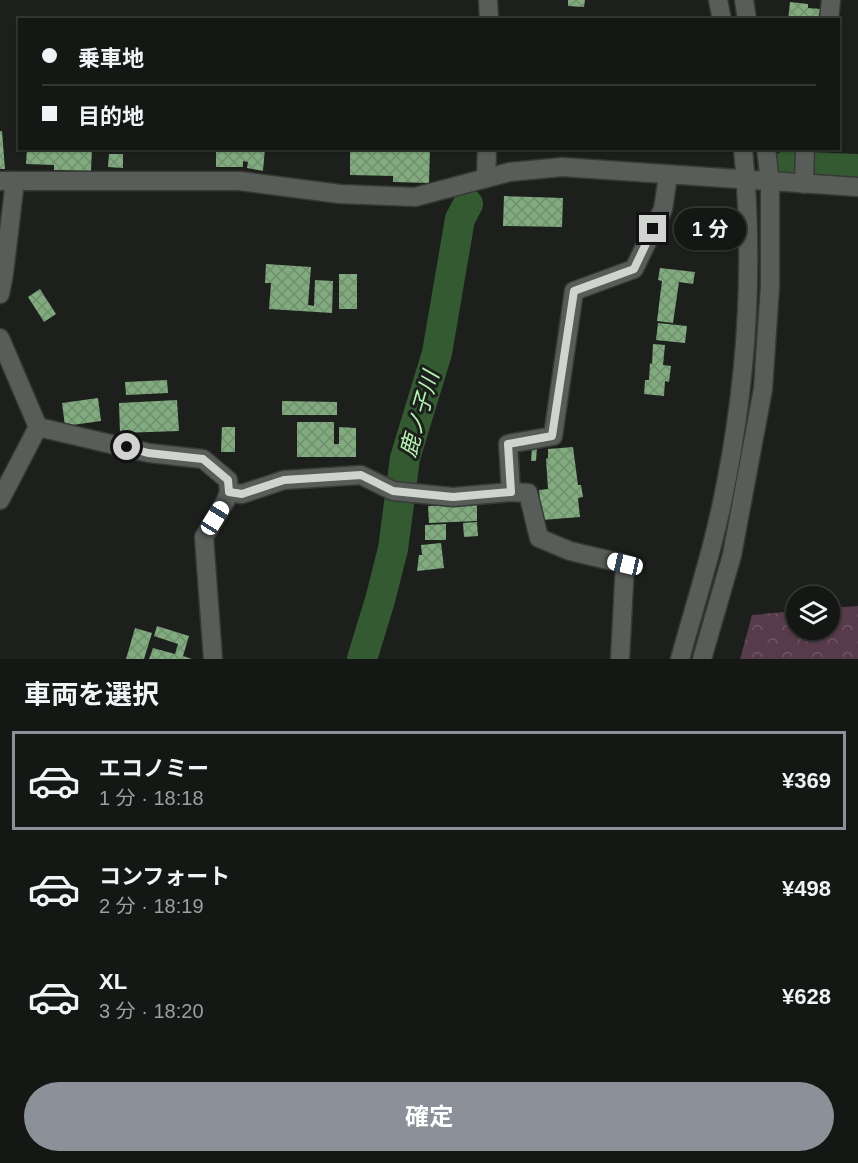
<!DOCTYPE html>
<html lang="ja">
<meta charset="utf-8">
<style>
:root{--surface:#151715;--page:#222422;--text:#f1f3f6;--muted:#9d9fa0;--line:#343634;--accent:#8c9099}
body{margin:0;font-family:Arial,"Noto Sans JP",sans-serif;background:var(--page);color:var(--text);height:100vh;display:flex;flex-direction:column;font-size:22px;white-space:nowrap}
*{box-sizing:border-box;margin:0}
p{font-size:20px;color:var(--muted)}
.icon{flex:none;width:33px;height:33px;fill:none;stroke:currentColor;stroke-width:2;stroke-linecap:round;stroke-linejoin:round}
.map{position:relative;height:659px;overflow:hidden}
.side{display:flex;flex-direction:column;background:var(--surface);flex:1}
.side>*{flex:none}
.hud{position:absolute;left:18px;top:18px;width:822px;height:132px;border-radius:0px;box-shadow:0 2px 4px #0004,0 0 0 2px var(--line);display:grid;align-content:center;height:132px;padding:0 24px;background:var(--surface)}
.tools{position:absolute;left:786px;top:586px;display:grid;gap:12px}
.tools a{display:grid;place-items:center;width:54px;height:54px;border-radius:50%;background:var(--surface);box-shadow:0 2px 4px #0004,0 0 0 2px var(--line);font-size:30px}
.end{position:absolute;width:27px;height:27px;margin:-14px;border:8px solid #d0d3d0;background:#111;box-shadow:0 0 0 3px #111}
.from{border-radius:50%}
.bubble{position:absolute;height:42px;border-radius:21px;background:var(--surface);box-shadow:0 2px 4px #0004,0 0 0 2px var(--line);font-size:20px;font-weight:700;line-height:42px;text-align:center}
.car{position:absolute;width:18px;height:36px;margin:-18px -9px;border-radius:8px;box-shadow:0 0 4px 2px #0007;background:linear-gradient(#fff 24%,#345 0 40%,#fff 0 76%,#345 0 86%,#fff 0)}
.hud b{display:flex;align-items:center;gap:21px;height:57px;font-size:22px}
.hud b+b{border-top:2px solid var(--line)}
.hud i{width:15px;height:15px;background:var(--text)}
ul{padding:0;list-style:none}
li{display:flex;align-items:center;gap:18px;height:99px;margin:0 12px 9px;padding:0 12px;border:3px solid transparent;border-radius:0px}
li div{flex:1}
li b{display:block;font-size:22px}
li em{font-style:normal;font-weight:700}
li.on{border-color:var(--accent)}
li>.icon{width:54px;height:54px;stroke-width:1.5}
h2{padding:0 24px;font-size:27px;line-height:72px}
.button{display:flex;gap:12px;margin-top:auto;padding:12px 24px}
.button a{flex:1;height:69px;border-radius:36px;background:var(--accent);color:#fff;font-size:24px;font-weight:700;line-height:69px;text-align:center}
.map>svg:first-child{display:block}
</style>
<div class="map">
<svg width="858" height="659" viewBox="0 0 858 659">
<defs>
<pattern id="forest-crowns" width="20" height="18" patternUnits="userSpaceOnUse" patternTransform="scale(1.5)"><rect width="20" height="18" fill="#583b4b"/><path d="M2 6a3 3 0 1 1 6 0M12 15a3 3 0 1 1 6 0" fill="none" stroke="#6f5664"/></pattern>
<pattern id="building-cross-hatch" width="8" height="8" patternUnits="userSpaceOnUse" patternTransform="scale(1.5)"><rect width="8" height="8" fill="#81aa7e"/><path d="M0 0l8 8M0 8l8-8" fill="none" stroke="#708f6e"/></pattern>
</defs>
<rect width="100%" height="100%" fill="#1c1f1c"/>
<path fill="url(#forest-crowns)" d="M858,606V659H740L752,615L796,611V630H830V608Z"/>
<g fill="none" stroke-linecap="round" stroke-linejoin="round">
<path stroke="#345a32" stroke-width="30" d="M786,166L858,169
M362,659L380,600L393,549L405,458L437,353L460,219L468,204"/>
</g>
<path fill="url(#building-cross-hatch)" d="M568,0H585L584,7L568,6Z
M790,2L808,4V8L821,9L820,20H788Z
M0,131H2L5,169H0Z
M27,148H92L91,171L54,170V165L26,164Z
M216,148H265L263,171L247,168L248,162L243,161V167H216Z
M350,148H430L429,183L393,182V176L350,175Z
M109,154H123V168L108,167Z
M504,196L563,198L562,227L503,226Z
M266,264L311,267L308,305L314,306L315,280L333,281L332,313L269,309L271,283H265Z
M660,268L695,272L693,284L679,282L673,323L657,321L662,281L658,280Z
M339,274H357V309H339Z
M40,289L56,314L44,322L28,297Z
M658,323L687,326L685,343L656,340Z
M653,344L665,345L663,365L671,366L669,382L665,381L664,396L644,394L645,380H649L650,363L652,364Z
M167,380L168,393L126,395L125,382Z
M98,398L101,421L65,426L62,403Z
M177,400L179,431L120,433L119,403Z
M282,401L337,402V415H282Z
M297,422H334V444H339V427L356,428V457H297Z
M222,427H235V452H221Z
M532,447H537L536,461H531Z
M573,447L578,485H581L583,497L578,498L580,517L542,520L539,490L548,489L546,459L548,458V449Z
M477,503V521L429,523L428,506Z
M477,522L478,536L464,537L463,523Z
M446,524V540H425V525Z
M441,543L444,568L417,571L419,555H422L421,545Z
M157,626L189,636L183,656L192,659H149L153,648L175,654L178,644L154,636Z
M135,628L152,633L144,659H126Z"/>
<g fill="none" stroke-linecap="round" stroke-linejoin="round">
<defs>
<path id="street" d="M488,0L489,20
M829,20L831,0
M486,178L487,148
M804,184L805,148
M0,294L4,273L15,181
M0,338L38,427L0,500
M38,427L149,453L203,459L228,480L229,492L226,500L204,537L213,659
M229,492L242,494L284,480L361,475L393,491L453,497L511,492L528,493L539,538L570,551L625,564L620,659
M511,492L508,444L553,436L574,291L634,269L663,209L668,176"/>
<path id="secondary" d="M718,0L722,20
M744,0L747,20
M0,181H240L340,194L415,197L510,172L562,167L858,187
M680,659C696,601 715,543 726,483C748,371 754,262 743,148
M702,659L732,555L763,389L770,286V182L766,148"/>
</defs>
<use href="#street" stroke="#373936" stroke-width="21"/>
<use href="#secondary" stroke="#373936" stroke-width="21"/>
<use href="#street" stroke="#595d59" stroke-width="18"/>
<use href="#secondary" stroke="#595d59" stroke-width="18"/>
</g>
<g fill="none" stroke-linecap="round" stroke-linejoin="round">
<path stroke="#d0d3d0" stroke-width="8" d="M127,447L148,453L203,459L228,480L229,492L242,494L284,480L361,475L393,491L453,497L511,492L508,444L552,436L574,291L634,269L653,229"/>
</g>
<g text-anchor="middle" stroke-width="6" stroke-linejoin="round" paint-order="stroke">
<g font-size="22" font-style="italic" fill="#b6f4b2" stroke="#1c1f1c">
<text transform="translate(419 414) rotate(-74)" y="8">鹿ノ子川</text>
</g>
</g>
</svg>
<div class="tools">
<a><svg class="icon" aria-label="layers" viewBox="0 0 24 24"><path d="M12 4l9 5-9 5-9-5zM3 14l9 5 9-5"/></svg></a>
</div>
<i class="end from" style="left:127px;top:447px"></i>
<i class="end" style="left:653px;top:229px"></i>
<div class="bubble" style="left:674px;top:208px;width:72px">1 分</div>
<i class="car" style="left:215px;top:518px;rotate:32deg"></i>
<i class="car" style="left:625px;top:564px;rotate:283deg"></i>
<div class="hud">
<b><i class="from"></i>乗車地</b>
<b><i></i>目的地</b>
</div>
</div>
<section class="side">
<h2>車両を選択</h2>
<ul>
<li class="on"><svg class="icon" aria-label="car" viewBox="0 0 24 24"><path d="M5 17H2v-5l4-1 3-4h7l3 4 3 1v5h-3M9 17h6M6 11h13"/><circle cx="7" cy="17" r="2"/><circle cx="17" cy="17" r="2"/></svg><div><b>エコノミー</b><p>1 分 · 18:18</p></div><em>¥369</em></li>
<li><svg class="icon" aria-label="car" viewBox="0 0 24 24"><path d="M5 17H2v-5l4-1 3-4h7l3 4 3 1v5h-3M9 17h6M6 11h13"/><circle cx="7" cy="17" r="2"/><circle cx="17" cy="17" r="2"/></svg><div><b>コンフォート</b><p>2 分 · 18:19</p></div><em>¥498</em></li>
<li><svg class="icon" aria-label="car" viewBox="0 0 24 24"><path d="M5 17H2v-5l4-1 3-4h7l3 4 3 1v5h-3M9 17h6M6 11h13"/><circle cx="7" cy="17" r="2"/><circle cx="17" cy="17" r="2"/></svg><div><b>XL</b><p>3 分 · 18:20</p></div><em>¥628</em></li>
</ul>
<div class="button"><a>確定</a></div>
</section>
